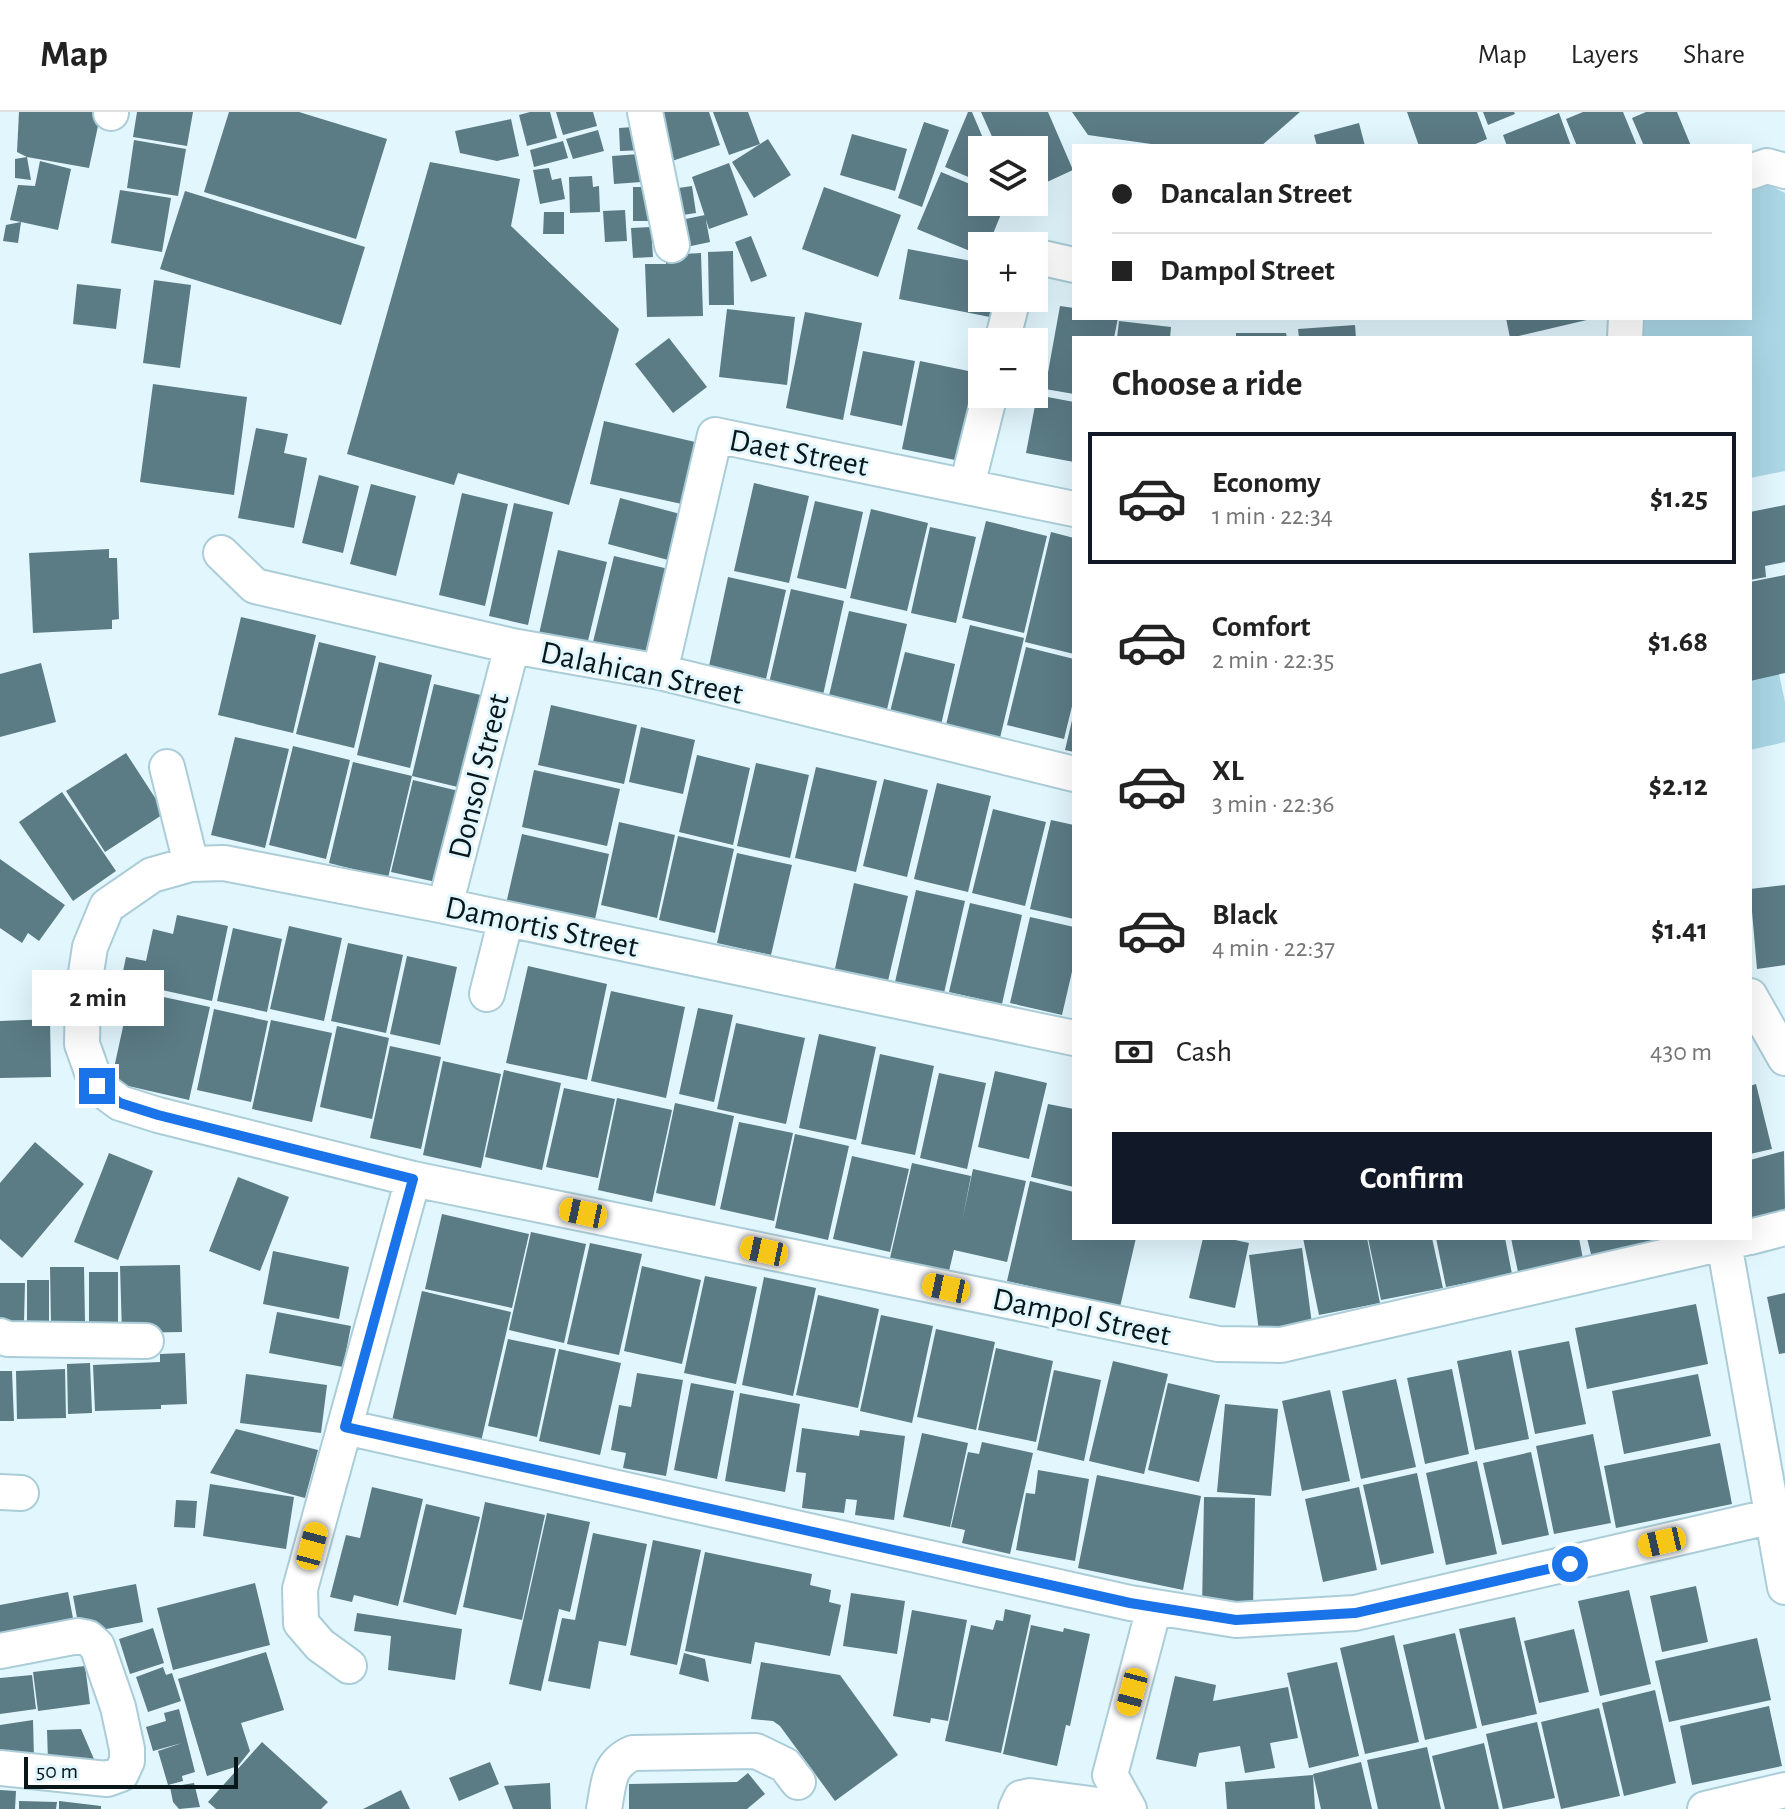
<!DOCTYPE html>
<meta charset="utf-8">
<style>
:root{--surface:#fff;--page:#f2f2f2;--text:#222;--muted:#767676;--line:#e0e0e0;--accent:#111827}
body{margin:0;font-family:"Alegreya Sans",sans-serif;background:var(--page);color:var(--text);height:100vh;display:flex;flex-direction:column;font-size:30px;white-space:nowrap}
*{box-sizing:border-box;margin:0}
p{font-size:26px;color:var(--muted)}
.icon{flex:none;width:44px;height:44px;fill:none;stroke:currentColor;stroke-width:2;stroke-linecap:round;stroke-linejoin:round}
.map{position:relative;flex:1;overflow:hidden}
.details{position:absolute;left:1072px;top:224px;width:680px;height:904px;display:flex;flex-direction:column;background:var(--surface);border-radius:0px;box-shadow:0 8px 32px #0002}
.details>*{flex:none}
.top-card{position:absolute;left:1072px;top:32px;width:680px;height:176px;border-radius:0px;box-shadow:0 8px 32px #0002;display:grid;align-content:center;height:176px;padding:0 40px;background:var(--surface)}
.fabs{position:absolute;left:968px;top:24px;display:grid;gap:16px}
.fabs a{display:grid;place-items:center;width:80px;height:80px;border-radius:0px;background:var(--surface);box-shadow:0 8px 32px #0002;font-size:40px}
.scale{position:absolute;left:24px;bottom:20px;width:214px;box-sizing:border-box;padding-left:8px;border:4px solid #09161a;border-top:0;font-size:22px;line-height:28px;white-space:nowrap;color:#09161a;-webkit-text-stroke:6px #e2f6fd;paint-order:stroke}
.end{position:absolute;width:36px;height:36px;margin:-18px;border:10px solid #1a73e8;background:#fff;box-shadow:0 0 0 4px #fff}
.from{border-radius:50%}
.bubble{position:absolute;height:56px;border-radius:0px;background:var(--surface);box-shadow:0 8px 32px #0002;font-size:26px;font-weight:600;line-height:56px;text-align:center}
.car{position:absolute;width:24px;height:48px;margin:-24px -12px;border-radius:10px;box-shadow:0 0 6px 2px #0007;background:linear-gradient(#f5c518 24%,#345 0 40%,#f5c518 0 76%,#345 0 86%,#f5c518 0)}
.top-card b{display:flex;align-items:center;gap:28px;height:76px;font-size:30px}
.top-card b+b{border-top:2px solid var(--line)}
.top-card i{width:20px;height:20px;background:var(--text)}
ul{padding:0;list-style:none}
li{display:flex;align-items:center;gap:24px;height:132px;margin:0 16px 12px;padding:0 24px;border:4px solid transparent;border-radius:0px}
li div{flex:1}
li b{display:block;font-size:30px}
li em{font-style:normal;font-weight:600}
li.selected{border-color:var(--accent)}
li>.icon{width:72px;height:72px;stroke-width:1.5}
h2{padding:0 40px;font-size:36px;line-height:96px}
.pay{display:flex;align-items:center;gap:20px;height:88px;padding:0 40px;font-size:30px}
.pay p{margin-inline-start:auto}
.action{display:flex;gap:16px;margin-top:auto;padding:16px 40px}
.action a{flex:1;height:92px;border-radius:0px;background:var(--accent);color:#fff;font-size:32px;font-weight:600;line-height:92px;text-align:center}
header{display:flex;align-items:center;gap:48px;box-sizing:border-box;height:112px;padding:0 40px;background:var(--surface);border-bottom:2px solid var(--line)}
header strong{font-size:38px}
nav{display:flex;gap:44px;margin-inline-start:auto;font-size:28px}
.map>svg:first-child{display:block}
</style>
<header>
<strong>Map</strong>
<nav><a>Map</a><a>Layers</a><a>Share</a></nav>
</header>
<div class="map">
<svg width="1785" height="1697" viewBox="0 0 1785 1697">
<rect width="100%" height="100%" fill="#e2f6fd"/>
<path fill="#aad6e5" d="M1767,72L1785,81V359L1750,366V226H1641L1642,206H1750V77Z
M1773,534L1785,590V630L1750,638V539Z"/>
<path fill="#5b7b85" d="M19,0H101L89,56L27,45L17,40Z
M137,0H193L187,34L133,25Z
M229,0H299L387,27L356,127L204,80Z
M530,0H550L557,26L527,34L519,3Z
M556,0H593L597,14L563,23Z
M652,0H709L720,33L669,50Z
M713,0H748L760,32L729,43Z
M968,0H972L988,38H982L980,70L945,55Z
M981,0H1048L1073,58L1034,76V38H998Z
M1072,0H1300L1261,34H1165L1088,23Z
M1407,0H1477L1487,27L1471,34H1419Z
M1483,0H1514L1515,2L1488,13Z
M1583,0H1623L1637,34H1577L1566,7Z
M1646,0H1677L1691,34H1644L1632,6Z
M1559,1L1571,34H1507L1503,23Z
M511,7L519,44L497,49L460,41L455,19Z
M924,10L949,18L922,95L898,86Z
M1359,11L1365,34H1317L1314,23Z
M646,14L647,38L620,39L619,16Z
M598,18L604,39L573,47L566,27Z
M852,22L907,37L895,79L840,63Z
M768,27L791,63L754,86L732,50Z
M134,28L186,37L178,84L127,76Z
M563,29L568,46L534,55L530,38Z
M653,41L655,69L614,72L612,44Z
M27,45L31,68L15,66V47Z
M40,49L71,57L58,118L21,110L18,131L3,129L6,113L21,110L10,108L18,73L35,74Z
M430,50L520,67L511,114L619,217L569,393L458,361L454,373L347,342Z
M729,51L748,103L709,117L692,65Z
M549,56L552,68L561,66L565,87L540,92L533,58Z
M941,60L982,77V90H1006L988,134H982V144L917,117Z
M592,64L593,75L599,74L600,100L570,101L569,65Z
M692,74L696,101L669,105L665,78Z
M633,75H655V109H633Z
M824,75L901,103L878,165L802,137Z
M120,78L171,86L162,140L111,131Z
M185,79L365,135L341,213L160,157Z
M625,98L627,129L605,130L603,99Z
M544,100H564V122H543Z
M705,103L710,130L677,137L671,110Z
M651,115L653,145L633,146L631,116Z
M751,124L767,164L751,170L735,130Z
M908,137L982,151V186H1010L1005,208L899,187Z
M733,139L734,193H709L708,140Z
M701,141L703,204L647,205L645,152H666V143Z
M154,168L191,173L180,256L143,251Z
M77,172L121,177L116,217L73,212Z
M1060,194L1074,196V206H1118L1114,226H1074V282L1045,277Z
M727,197L795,205L787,273L719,265Z
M805,200L862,211L843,308L786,296Z
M1506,206H1591V207L1510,226Z
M1119,209L1171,215L1170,226H1117Z
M1355,213L1356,226H1299L1298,217Z
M1236,221H1286L1287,226H1236Z
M669,226L707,275L673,301L635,252Z
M863,239L915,249L902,314L850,303Z
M920,249L978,261L960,349L902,337Z
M153,272L247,285L234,383L140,370Z
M1037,283L1074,290V350L1026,341Z
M604,309L704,332L691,394L590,372Z
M256,316L288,322L284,341L307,346L294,416L238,406Z
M319,363L359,374L343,441L302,431Z
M754,371L809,384L789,471L734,459Z
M371,372L416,384L396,464L350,452Z
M462,381L508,392L485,494L439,483Z
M620,386L684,403L672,449L608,432Z
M815,389L863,400L846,477L797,466Z
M514,391L553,400L528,513L489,504Z
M1785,393V450L1765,454L1766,465L1750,468V400Z
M871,397L928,411L907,499L850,486Z
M986,409L1047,424L1024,521L962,506Z
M930,415L976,425L956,511L911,501Z
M1051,420L1074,426V542L1025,530Z
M109,437V446H117L119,507L112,508V517L33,521L29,441Z
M558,438L607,450L587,533L539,522Z
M614,444L677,459L656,549L592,534Z
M1785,463V561L1750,569V470Z
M728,465L786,478L766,567L709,554Z
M791,477L844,489L823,583L769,571Z
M849,499L907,512L885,606L827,592Z
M241,505L316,523L293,621L218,603Z
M970,513L1024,526L999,630L945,617Z
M319,530L376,544L354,636L296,622Z
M1026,535L1074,547V586L1064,627L1007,613Z
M905,540L955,552L941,613L890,600Z
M379,550L432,563L410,656L357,643Z
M41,551L56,610L0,625V562Z
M434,572L489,585L466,677L412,664Z
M551,593L637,613L624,672L538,653Z
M1073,604L1074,605V640L1065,638Z
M641,615L695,628L683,682L629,670Z
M235,625L289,637L265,736L211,723Z
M293,634L350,648L326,747L269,733Z
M126,641L165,701L105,740L66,679Z
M697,643L750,656L733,733L679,720Z
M353,650L412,664L388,766L329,751Z
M756,651L809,663L790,746L737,734Z
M816,655L877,669L856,760L795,746Z
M534,658L620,677L607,734L522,715Z
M884,667L928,678L907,765L863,754Z
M413,668L467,681L445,772L391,760Z
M937,671L991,684L968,780L914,767Z
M62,680L116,759L73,789L19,710Z
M993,697L1046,710L1025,794L972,781Z
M1051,708L1074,713V807L1030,797Z
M619,710L675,723L657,806L601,793Z
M522,722L609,742L594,812L506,792Z
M678,724L734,737L715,821L659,808Z
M737,741L792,753L771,843L717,831Z
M0,747L65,793L39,829L28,821L22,831L0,816Z
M854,771L908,784L887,873L834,861Z
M1785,773V853L1757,857L1750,777Z
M916,778L965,789L944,881L895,870Z
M970,791L1022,803L1002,892L949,880Z
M177,803L228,814L212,889L121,869L126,845L146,849L153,817L173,822Z
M1030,805L1074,815V851L1062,903L1010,891Z
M289,814L342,826L324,909L270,897Z
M233,816L282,827L267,900L217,889Z
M348,831L403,843L386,921L331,909Z
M407,844L457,855L440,933L390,922Z
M528,854L607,872L587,968L506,951Z
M131,878L210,895L189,988L111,970Z
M611,879L685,895L666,986L591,969Z
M698,896L733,903L714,990L679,982Z
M214,897L268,909L251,990L197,978Z
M50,907L51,965L0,966V909Z
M271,908L332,921L312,1010L252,997Z
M736,911L805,926L786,1012L717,997Z
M337,914L389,926L372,1007L320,995Z
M819,922L876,935L856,1028L799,1016Z
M390,934L441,945L421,1037L370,1026Z
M880,942L934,954L915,1043L861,1032Z
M443,949L501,962L481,1056L423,1043Z
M504,958L561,971L542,1058L485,1045Z
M995,959L1047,971L1029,1047L978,1035Z
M939,961L986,971L967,1057L920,1046Z
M1756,972L1772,1037L1750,1042V974Z
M564,976L615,987L598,1066L546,1055Z
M617,986L672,998L652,1090L598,1078Z
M675,991L734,1004L715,1094L656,1081Z
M1048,992L1074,997V1075L1031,1065Z
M739,1010L793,1021L774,1109L720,1097Z
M795,1022L849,1034L828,1128L775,1116Z
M35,1030L84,1072L22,1146L0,1127V1071Z
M1784,1039L1785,1096L1781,1102L1750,1110V1048Z
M109,1041L153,1059L118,1148L74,1130Z
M852,1044L909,1057L890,1140L833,1127Z
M912,1051L971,1064L962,1109L973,1057L1026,1069L1007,1150L954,1138L949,1159L890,1146Z
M238,1065L289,1085L260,1159L209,1139Z
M1030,1069L1074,1080V1126H1136L1120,1195L1007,1169Z
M442,1102L529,1122L512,1196L425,1177Z
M531,1120L586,1132L564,1231L509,1218Z
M1203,1126H1226L1249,1131L1235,1196L1189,1186Z
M1303,1126H1367L1380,1191L1319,1203Z
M1368,1126H1432L1443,1176L1381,1188Z
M1436,1126H1505L1512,1162L1446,1175Z
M1511,1126H1579L1583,1147L1518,1160Z
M1587,1126H1663V1127L1592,1146Z
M590,1131L642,1142L619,1243L567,1232Z
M1302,1136L1312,1212L1259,1219L1249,1143Z
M273,1139L349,1155L339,1207L263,1192Z
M180,1153L182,1220L122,1221L120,1154Z
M642,1154L701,1168L682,1252L624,1239Z
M50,1155H84L85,1210H51Z
M89,1160H118V1212H89Z
M705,1164L757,1175L736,1272L684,1261Z
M764,1165L816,1176L793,1284L742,1273Z
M27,1168H49V1211H27Z
M0,1171H25L24,1210L0,1209Z
M422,1179L511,1200L480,1334L391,1313Z
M1785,1181V1241L1779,1242L1767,1185Z
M818,1183L879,1197L858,1296L796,1283Z
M1696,1192L1708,1252L1587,1277L1575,1216Z
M277,1200L351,1214L343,1255L269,1241Z
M881,1203L933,1214L912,1311L860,1299Z
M936,1217L995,1230L976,1318L917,1305Z
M508,1227L556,1237L537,1325L488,1314Z
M1569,1229L1586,1312L1535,1322L1518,1239Z
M996,1236L1053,1249L1036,1330L978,1318Z
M559,1237L621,1251L600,1343L539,1329Z
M1511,1238L1529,1327L1475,1338L1457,1249Z
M185,1241L187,1292L161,1293V1297L95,1299L93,1253L160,1250V1242Z
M1113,1249L1168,1262L1144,1362L1089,1349Z
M90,1251L92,1301L68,1302L67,1252Z
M65,1257L66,1306L17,1307L16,1259Z
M1452,1257L1469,1342L1425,1352L1407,1266Z
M1054,1258L1101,1268L1084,1349L1037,1338Z
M0,1259H12L14,1309H0Z
M637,1261L683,1268L666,1364L623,1356L626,1341L611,1338L619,1293L631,1295Z
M246,1262L327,1273L321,1321L240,1311Z
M1698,1262L1711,1324L1624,1342L1612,1279Z
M1396,1267L1416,1355L1361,1367L1342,1279Z
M691,1271L734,1279L717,1367L674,1358Z
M1168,1271L1220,1283L1199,1370L1148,1358Z
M1330,1278L1350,1369L1302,1379L1282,1289Z
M740,1281L800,1292L785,1380L725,1369Z
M1225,1292L1278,1297L1271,1384L1217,1380Z
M802,1316L859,1324L860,1318L905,1324L894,1408L855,1403L857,1388L846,1387L844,1401L802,1396L806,1361L796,1360Z
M236,1317L318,1338L305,1386L210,1361Z
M922,1321L968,1331L950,1415L903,1405Z
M1593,1322L1611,1411L1554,1422L1536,1334Z
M982,1330L1033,1341L1010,1442L962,1431L965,1418L951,1415L968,1340L979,1342Z
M1720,1331L1732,1392L1616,1416L1604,1354Z
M1531,1340L1549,1423L1502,1433L1483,1351Z
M1477,1349L1497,1442L1446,1453L1426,1361Z
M1038,1358L1089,1367L1075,1449L1016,1438L1026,1381L1035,1382Z
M1417,1361L1434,1441L1381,1453L1363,1373Z
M1097,1363L1201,1384L1183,1478L1078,1456Z
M210,1372L294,1385L286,1437L203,1424Z
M372,1375L423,1387L398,1494L354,1483L352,1490L330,1485L346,1423L360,1426Z
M1359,1375L1377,1458L1323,1470L1305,1387Z
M1204,1385L1255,1386L1253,1497H1202Z
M176,1388L197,1389L195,1416L174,1415Z
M485,1390L545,1403L522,1508L463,1495Z
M426,1392L480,1405L456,1503L403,1490Z
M547,1401L590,1410L570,1500L559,1497L541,1579L509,1572Z
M593,1421L647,1432L626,1534L599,1529L590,1577L548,1569L562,1506L575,1508Z
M653,1428L701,1438L677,1553L630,1543Z
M705,1440L812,1462L810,1473L831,1478L829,1490L841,1493L830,1544L755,1530L751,1552L685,1539Z
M255,1471L270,1533L173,1558L157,1496Z
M136,1472L143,1510L80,1522L73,1484Z
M1696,1474L1708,1530L1662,1540L1650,1484Z
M1629,1478L1651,1572L1600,1584L1578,1489Z
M68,1480L76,1522L0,1537V1493Z
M851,1481L905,1489L897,1542L843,1534Z
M1005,1497L1031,1503L1001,1641L945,1629L971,1513L993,1518L996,1508L1003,1509Z
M912,1498L967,1508L948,1609L931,1606L930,1611L893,1604Z
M357,1501L462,1517L455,1568L388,1558L391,1524L354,1519Z
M1515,1505L1537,1602L1482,1614L1459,1517Z
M1031,1513L1063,1520L1064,1516L1090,1522L1070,1614L1066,1613L1057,1654L1003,1642Z
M153,1516L164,1551L130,1562L119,1527Z
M1574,1517L1589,1580L1539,1591L1524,1529Z
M1455,1521L1477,1616L1425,1628L1403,1533Z
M1394,1523L1419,1630L1365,1642L1340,1536Z
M1757,1526L1771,1588L1669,1610L1655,1549Z
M266,1540L284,1598L241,1611L250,1639L238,1654L207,1664L178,1567Z
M684,1541L705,1547L709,1570L679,1562Z
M761,1550L840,1563L898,1643L835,1689L780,1614L773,1609L751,1607Z
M1337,1550L1359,1644L1309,1656L1287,1561Z
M85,1554L90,1592L38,1599L33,1560Z
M163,1555L166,1563L172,1561L181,1589L148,1600L136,1565Z
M32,1563L36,1597L0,1602V1566Z
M1175,1564L1216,1573L1213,1589L1288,1575L1298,1626L1270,1631L1275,1656L1245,1661L1240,1634L1199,1641L1196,1655L1156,1647Z
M1655,1578L1676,1671L1624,1684L1602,1591Z
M1769,1594L1782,1654L1692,1673L1680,1614Z
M1599,1596L1620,1684L1561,1697L1541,1610Z
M179,1597L195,1660L182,1664L183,1669L168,1673L158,1639L182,1631L153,1639L146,1615L166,1609L164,1601Z
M33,1608L34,1646L0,1651V1613Z
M1537,1610L1555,1686L1503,1697L1486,1622Z
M81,1617L94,1647L48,1648L47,1618Z
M262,1630L328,1690L321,1697H216L208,1690Z
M1484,1631L1499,1697H1445L1432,1644Z
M1427,1635L1441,1697H1378L1367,1648Z
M490,1650L499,1672L459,1689L449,1666Z
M1361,1650L1372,1697H1321L1313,1662Z
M748,1661L765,1682L747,1697H629V1672L737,1670Z
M1313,1663L1315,1697H1227L1225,1670Z
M194,1671L200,1695L179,1697L173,1690L170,1675Z
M550,1671L551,1697H513L504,1674Z
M0,1678L16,1679L15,1697H0Z
M401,1678L410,1697H363Z
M19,1689L57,1690L56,1697H19Z
M59,1689L101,1694V1697H59Z"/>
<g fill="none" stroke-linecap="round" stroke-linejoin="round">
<defs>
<path id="minor" d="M645,0L672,133
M111,1V0
M1750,60L1767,54L1785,59
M1034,144L1074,153
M1625,226L1626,206
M1002,230L1013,186
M967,374L990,282
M221,441L255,474L512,534L660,560L1074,662
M660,560L715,323L1074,397
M167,655L191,752
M445,794L512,534
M487,882L506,807
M1750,884L1785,946
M1074,926L445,794L224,751L191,752L152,763L107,794L90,835L83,880L82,932L97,974L120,991L158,1003L413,1067L1218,1232L1281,1233L1745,1126
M1750,1125L1785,1116
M1724,1131L1785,1475
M0,1224L8,1227L146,1229
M345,1315L1130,1491L1236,1508L1355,1501L1773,1404
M0,1380L21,1381
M0,1539L78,1524L88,1526L97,1534L118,1595L127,1637V1649L121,1662L107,1667L0,1656
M349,1554L320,1533L301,1511L300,1477L413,1067
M604,1697C609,1672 607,1652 633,1641L756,1639L785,1653L798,1670
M1016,1697L1021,1686L1030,1684L1128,1697
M1129,1697L1110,1663L1154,1496
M1705,1697L1785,1678"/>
</defs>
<use href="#minor" stroke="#abcdd8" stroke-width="38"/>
<use href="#minor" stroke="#fff" stroke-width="34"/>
</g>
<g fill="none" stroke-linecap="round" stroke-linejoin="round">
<path stroke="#1a73e8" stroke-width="10" d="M97,974L120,991L158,1003L413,1067L345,1315L1130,1491L1236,1508L1355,1501L1570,1452"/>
</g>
<g text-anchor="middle" stroke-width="6" stroke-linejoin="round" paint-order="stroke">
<g font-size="32" fill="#09161a" stroke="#e2f6fd">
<text transform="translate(799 340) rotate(11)" y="11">Daet Street</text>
<text transform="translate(642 560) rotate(12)" y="11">Dalahican Street</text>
<text transform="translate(478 664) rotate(-76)" y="11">Donsol Street</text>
<text transform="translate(542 814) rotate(12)" y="11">Damortis Street</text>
<text transform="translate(1082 1204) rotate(12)" y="11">Dampol Street</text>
</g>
</g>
</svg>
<div class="fabs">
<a><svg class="icon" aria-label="layers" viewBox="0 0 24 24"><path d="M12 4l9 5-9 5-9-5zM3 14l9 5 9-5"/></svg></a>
<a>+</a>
<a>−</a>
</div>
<div class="scale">50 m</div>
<i class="end from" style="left:1570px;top:1452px"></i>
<i class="end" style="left:97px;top:974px"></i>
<div class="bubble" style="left:32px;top:858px;width:132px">2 min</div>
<i class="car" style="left:583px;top:1101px;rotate:282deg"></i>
<i class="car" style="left:764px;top:1139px;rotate:282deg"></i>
<i class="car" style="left:946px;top:1176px;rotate:282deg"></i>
<i class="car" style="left:1662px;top:1430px;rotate:257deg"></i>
<i class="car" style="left:312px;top:1434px;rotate:15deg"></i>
<i class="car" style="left:1132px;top:1580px;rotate:195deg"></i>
<div class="top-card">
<b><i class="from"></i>Dancalan Street</b>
<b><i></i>Dampol Street</b>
</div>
<section class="details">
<h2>Choose a ride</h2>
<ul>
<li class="selected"><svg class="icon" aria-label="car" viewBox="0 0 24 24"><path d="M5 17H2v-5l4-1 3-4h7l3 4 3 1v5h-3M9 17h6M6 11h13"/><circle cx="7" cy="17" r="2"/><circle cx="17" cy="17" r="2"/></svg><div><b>Economy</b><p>1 min · 22:34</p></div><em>$1.25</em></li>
<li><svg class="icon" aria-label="car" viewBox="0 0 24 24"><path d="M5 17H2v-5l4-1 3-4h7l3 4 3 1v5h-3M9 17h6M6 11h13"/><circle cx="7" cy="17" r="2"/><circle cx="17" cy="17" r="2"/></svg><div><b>Comfort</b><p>2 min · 22:35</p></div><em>$1.68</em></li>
<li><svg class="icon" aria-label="car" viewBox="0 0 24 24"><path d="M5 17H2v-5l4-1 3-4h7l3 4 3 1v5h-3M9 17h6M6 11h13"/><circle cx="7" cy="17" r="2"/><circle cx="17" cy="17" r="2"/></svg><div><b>XL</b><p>3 min · 22:36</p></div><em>$2.12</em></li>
<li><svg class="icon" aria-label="car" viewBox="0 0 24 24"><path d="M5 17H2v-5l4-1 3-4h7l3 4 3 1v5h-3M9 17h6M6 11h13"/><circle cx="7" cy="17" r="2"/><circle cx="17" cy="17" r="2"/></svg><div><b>Black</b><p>4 min · 22:37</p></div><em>$1.41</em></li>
</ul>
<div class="pay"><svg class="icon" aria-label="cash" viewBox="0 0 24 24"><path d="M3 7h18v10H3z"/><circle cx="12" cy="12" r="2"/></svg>Cash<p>430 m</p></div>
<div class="action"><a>Confirm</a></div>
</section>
</div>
